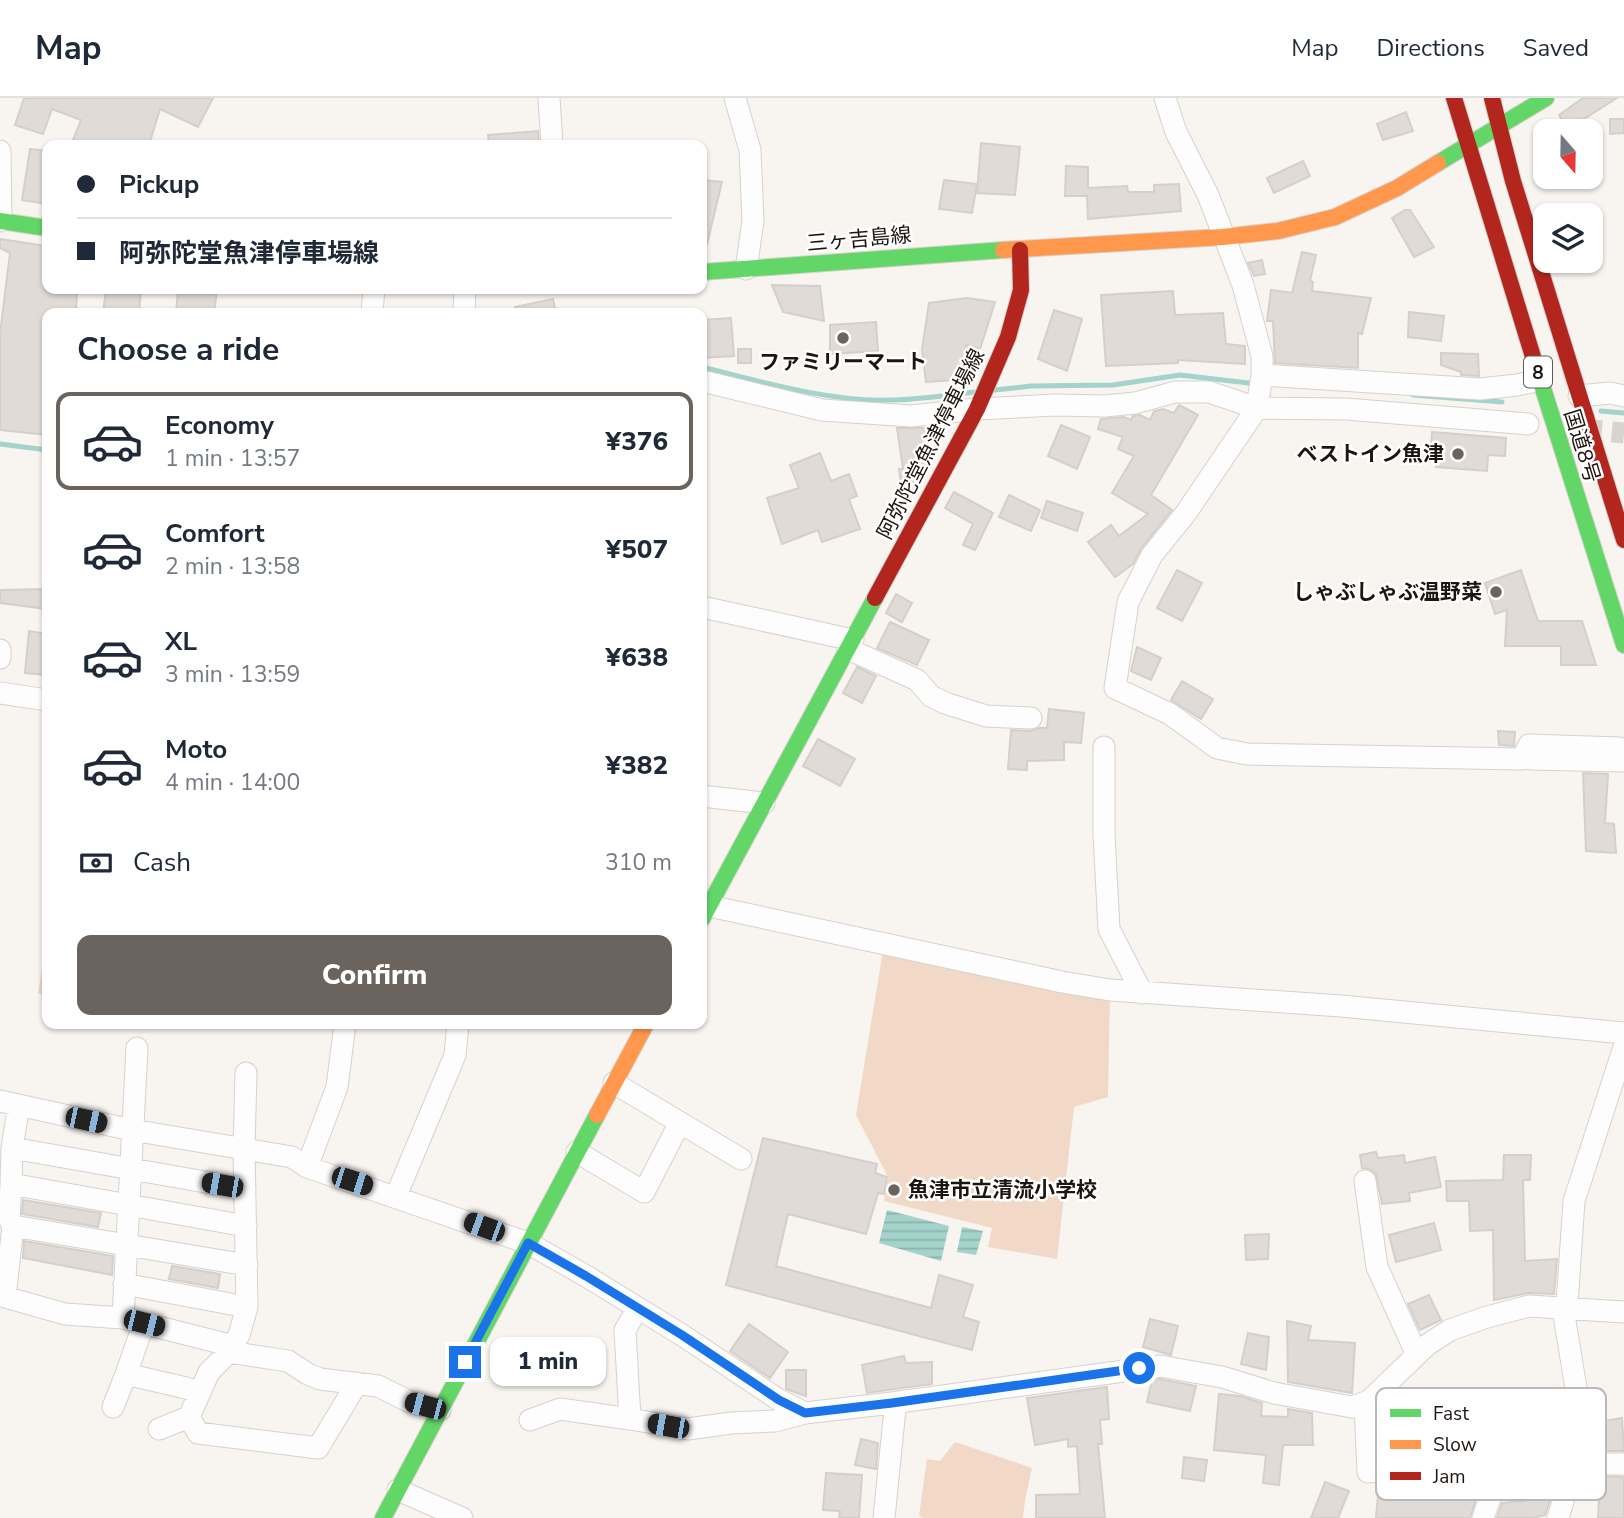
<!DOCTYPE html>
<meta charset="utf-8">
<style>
:root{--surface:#fff;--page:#f2f2f3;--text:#1f2937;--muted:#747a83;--line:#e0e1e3;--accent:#6a635e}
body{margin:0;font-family:"Nunito Sans","Noto Sans JP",sans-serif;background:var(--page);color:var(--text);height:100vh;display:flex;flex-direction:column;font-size:26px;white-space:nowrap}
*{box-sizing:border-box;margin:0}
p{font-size:23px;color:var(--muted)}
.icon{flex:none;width:38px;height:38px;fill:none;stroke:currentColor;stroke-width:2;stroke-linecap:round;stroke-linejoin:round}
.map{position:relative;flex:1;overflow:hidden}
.sheet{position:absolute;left:42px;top:210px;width:665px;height:721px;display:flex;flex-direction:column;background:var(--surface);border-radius:14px;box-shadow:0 2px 5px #0004}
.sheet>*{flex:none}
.guide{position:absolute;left:42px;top:42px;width:665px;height:154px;border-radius:14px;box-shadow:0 2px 5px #0004;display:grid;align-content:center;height:154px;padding:0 35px;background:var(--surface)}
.needle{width:46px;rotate:160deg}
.tools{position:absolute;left:1533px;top:21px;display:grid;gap:14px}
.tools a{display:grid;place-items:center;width:70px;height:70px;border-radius:14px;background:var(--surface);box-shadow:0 2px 5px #0004;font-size:35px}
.end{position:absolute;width:32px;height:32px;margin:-16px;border:9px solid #1a73e8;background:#fff;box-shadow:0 0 0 4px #fff}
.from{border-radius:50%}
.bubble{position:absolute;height:49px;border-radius:14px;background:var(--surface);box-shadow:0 2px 5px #0004;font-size:23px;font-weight:800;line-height:49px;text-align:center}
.car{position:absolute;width:21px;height:42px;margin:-21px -10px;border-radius:9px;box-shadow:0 0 5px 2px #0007;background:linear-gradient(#222 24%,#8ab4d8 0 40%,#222 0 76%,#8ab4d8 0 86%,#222 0)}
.guide b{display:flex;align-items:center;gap:24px;height:66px;font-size:26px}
.guide b+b{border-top:2px solid var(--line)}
.guide i{width:18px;height:18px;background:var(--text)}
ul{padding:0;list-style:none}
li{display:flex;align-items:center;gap:21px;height:98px;margin:0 14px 10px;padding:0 21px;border:4px solid transparent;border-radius:14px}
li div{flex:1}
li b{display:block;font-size:26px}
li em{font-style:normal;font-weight:800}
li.current{border-color:var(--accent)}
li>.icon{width:63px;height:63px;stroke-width:1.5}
h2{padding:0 35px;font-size:32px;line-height:84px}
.pay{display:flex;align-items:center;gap:18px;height:77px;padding:0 35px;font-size:26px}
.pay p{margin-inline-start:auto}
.cta{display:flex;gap:14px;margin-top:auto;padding:14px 35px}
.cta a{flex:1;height:80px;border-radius:14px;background:var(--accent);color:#fff;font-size:28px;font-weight:800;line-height:80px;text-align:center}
header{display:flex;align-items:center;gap:42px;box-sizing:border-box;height:98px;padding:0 35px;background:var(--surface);border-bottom:2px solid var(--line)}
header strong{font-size:33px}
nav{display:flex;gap:38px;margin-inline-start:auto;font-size:24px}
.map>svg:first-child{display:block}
</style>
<header>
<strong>Map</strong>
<nav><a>Map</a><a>Directions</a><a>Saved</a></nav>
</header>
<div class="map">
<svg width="1624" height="1420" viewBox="0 0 1624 1420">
<defs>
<pattern id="water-rules" width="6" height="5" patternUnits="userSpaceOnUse" patternTransform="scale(1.75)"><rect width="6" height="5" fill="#a3d3cb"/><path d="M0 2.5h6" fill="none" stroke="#8cb4ad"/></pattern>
</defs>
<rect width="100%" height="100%" fill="#f8f4f0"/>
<path fill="#f2d8c7" d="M47,843V900L38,895Z
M884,846L1110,892L1108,999L1074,1009L1057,1161L988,1149L992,1130L884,1103L888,1079L856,1017Z
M955,1344L1032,1370L1025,1402L1023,1420H924L919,1418L927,1361L940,1363Z"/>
<path fill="url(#water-rules)" d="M887,1112L949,1128L941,1163L879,1145Z
M962,1129L983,1133L976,1157L957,1154Z"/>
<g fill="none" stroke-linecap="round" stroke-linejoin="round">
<path stroke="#a3d3cb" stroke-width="5" d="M702,269C759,283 830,304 888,302C917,302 946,297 975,294
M995,292L1031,288L1113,287L1180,277L1257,286
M1413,297L1502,304
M1601,313L1624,315
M0,346L47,352"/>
</g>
<path fill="#e1dbd7" stroke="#d5cfcb" stroke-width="2" d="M24,0H213L198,29L160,11L149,47H106L88,43L87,47H71L81,22L52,11L43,36L15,27Z
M1583,0H1617L1568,31L1559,17Z
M1406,14L1413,33L1383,42L1377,26Z
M1610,21H1624V35L1610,36Z
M538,33L539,47H489L488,37Z
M981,45L1020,49L1015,97L977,95Z
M30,51L47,53V106L22,102Z
M1303,63L1310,78L1274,95L1267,80Z
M1066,68L1088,69V90L1127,88L1128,94H1154V87L1179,86L1181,113L1088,121L1087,98H1065Z
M702,82L722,84L707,146L702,145Z
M944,82L977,86L972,115L939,111Z
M1405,112H1410L1434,149L1414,159L1392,120Z
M0,141L47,148V191H77L76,215H47V337L0,332V236L10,155L0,150Z
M1302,154L1316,157L1310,183L1313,184L1312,193L1371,200L1362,236L1358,235V270L1275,265L1273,223H1267L1271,192L1292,195Z
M1262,162L1265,176L1254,178L1248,165Z
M772,187L820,188L824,223L783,214Z
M106,191H141L139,215H103Z
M178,191L217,192L214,215H176Z
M1173,193L1175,217L1223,215L1226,246L1245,248V266L1178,262V265L1106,268L1101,197Z
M967,200L995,204L980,251L966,247L970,281L926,284L922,251L929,205Z
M553,201L556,215H516L515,209Z
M1054,212L1082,221L1067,273L1038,261Z
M1409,214L1444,218L1441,243L1408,239Z
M731,220L734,258L702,260V222Z
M876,224L878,253L830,256V227Z
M738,251H751V265H738Z
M1441,255L1478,256L1479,278L1461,277V274L1441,267Z
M1179,307L1198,317L1151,397L1172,412L1142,449L1133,466L1115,479L1088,444L1111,427L1119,438L1148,416L1112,395L1134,358L1118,351L1123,339L1098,331L1101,321L1124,319L1131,322L1133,318L1140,317L1150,322L1154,313L1163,311L1174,315Z
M1061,327L1090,339L1077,371L1048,358Z
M897,330H924L930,364L928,367L915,368V390L912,396H907L905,385L901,386L899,371H903Z
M1432,334L1506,340L1505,358L1488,357L1487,373L1436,369L1438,353L1431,352Z
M820,355L831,383L849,376L857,398L849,401L860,431L822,444L818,432L782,446L767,400L799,390L790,367Z
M954,394L993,415L975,452L963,447L973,426L945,410Z
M1009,397L1040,412L1031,433L999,419Z
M1047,403L1083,415L1077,433L1041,420Z
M1177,472L1202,485L1182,523L1157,510Z
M1521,472L1538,523H1582L1596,567H1561V548H1505L1507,512L1495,516L1485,485Z
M47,491V511L0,505V492Z
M896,496L912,505L902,524L886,515Z
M890,524L929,542L917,567L877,550Z
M29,533L47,536V577L25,575Z
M1137,549L1161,560L1151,582L1131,573Z
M857,569L876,578L862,605L843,595Z
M1182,583L1213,601L1201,621L1171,602Z
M1049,611L1084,615L1081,645L1064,644V662L1027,663V672L1008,671L1011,632L1030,633L1039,630H1047Z
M1498,633L1515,634L1514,648L1499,647Z
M818,641L855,661L840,688L803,668Z
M1583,675L1608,676L1605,725L1614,726L1616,755L1586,753Z
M763,1040L877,1066L875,1075L887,1079L884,1096L878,1095L866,1136L788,1116L776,1168L931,1210L939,1177L973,1187L963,1219L979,1224L972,1252L726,1187Z
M1376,1054L1378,1060L1404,1057L1405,1065L1435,1059L1441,1089L1409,1095L1410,1103L1382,1106L1376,1076L1369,1071L1362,1070L1360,1057Z
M1504,1057H1531L1530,1082H1523L1525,1163L1557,1161L1554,1196L1529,1195L1494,1202L1493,1132L1470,1133L1469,1103H1447L1446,1083L1503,1082Z
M23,1102L101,1115L98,1129L22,1116Z
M1434,1125L1441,1152L1396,1164L1389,1137Z
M1269,1136L1268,1161L1246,1162L1245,1137Z
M24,1143L113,1158L112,1177L23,1160Z
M172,1168L220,1176L218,1190L169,1181Z
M1429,1197L1441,1222L1420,1232L1408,1206Z
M1150,1221L1178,1228L1171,1257L1143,1249Z
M1287,1223L1311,1228L1308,1242L1355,1245L1352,1295L1288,1284Z
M749,1226L788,1254L770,1280L730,1253Z
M1248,1235L1269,1239L1266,1272L1241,1266Z
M904,1258L906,1265L932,1264V1286L867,1295L862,1267Z
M786,1272H806V1298L786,1291Z
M1160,1281L1196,1288L1190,1313L1147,1304L1152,1282Z
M1107,1289L1109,1321L1100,1322L1102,1346H1098L1105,1420H1036V1397L1080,1396L1077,1348L1068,1349V1341L1035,1347L1027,1300Z
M1219,1296L1240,1298L1262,1305L1261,1318L1288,1319V1311L1312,1315L1313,1347H1283L1279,1387L1263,1385L1266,1357L1214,1352Z
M1622,1320L1624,1353H1604L1599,1324Z
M861,1341L878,1345L876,1371L855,1367Z
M1184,1359L1207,1362L1204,1383L1182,1380Z
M826,1375L862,1377L859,1420H839L840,1413L823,1412Z
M1600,1378L1624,1379V1420H1598Z
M1428,1383L1480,1388L1470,1420H1376L1379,1386L1427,1389Z
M1325,1384L1349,1393L1338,1420H1311Z
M1546,1389L1550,1403L1545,1417L1533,1420H1497L1502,1405L1525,1403L1522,1392Z"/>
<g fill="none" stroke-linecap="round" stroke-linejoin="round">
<path stroke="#d7d3ce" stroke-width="21" stroke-dasharray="21 10" stroke-linecap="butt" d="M1581,331L1624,335"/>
<defs>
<path id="street" d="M549,0L552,47
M735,0L750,52L753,123L746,171
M1165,0L1176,34L1208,97L1243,187L1262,258V277L1480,291L1517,287L1540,282
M0,53L1,123
M372,215L374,191
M464,215L465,191
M1262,277L1257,310L1186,415L1152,457L1128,504L1115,590L1170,616L1217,650L1247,656L1522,661L1529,647L1619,650
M702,283L822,312L911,318L977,311L1056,307L1105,308L1135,305L1175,294H1209L1257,310L1346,311L1528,326
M1579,298L1610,295L1624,298
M702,509L853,542
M848,551L917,582L931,598L945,605L986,618L1031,620
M0,552V560
M0,595L47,602
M1104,649V737L1109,831L1142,895
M1531,661L1624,663
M702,698L764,705
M709,808L1062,884L1110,892L1341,908L1624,935
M614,985L741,1061
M0,1003L132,1032L292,1059L307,1069L528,1145L586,1178L682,1237L779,1302L805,1315L892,1305L1160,1268L1222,1279L1274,1295L1352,1309L1369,1303L1427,1247L1450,1232L1487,1219L1529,1208L1624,1214
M12,1050L19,1007
M577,1054L644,1094L676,1032
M307,1069L337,989L345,926
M1365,1083L1377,1169L1417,1257
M11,1086L12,1050L245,1091
M396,1098L455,957L458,926
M13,1128L5,1199L65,1216L123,1220L233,1248
M246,1128L11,1086L9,1120L13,1128L247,1167
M124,1186L247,1209
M123,1220L137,950
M229,1254L239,1237L247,1209L244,1050L246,975
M126,1276L144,1225
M357,1285L318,1350L198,1335L189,1319L209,1274L229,1254L288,1263L308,1276L320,1281L378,1288L410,1304L440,1312
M1365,1305L1368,1374L1431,1370L1498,1377L1571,1376
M113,1309L126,1276L186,1290L200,1295
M630,1321L688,1331L731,1325L775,1323L805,1315
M530,1322L560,1311L630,1321L625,1232L638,1210
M159,1331L189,1319
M1588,1363L1563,1211L1567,1206L1574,1103L1624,949
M398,1392L462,1420
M884,1420L895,1311L892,1305
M1483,1420L1498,1377
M1558,1420L1573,1371L1588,1363L1605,1366H1624"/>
<path id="fast" d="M1438,65L1546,0
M0,123L47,130
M702,174L1003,152
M1534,262L1624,547
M702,821L875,500
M383,1420L597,1017"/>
<path id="slow" d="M1003,152L1223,139L1278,133L1335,119L1397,90L1438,65
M597,1017L646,926"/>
<path id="jam" d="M1454,0L1534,262
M1492,0L1513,83L1624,442
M875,500L977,311L1008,239L1021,192L1020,152"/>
</defs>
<use href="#street" stroke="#d7d1cc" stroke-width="23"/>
<use href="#fast" stroke="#d7d1cc" stroke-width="18"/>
<use href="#slow" stroke="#d7d1cc" stroke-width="18"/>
<use href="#jam" stroke="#d7d1cc" stroke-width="18"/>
<use href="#street" stroke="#fefdfd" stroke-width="21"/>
<use href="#fast" stroke="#63d668" stroke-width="16"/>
<use href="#slow" stroke="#ff974d" stroke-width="16"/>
<use href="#jam" stroke="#b3261e" stroke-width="16"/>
</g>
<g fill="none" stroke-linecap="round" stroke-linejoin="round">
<path stroke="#1a73e8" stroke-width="9" d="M465,1264L528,1145L586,1178L682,1237L779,1302L805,1315L892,1305L1139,1270"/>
</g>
<g fill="#6a635e" stroke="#fff" stroke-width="2.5">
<circle cx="843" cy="240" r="7"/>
<circle cx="1458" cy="356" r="7"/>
<circle cx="1496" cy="494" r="7"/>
<circle cx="894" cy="1092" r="7"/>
</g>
<g text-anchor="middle" stroke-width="5" stroke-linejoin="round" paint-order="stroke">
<rect fill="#fff" stroke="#615b58" stroke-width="2" x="1524" y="258.5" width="28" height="31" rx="5"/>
<g font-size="19" font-weight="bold" fill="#1d1510">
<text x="1538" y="281">8</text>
</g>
<g font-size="21" fill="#1d1510" stroke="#fff">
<text transform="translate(859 141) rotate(-5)" y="7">三ヶ吉島線</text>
<text transform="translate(931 346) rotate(-63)" y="7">阿弥陀堂魚津停車場線</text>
<text transform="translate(1582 348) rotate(73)" y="7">国道8号</text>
</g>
<g font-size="21" font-weight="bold" fill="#1d1510" stroke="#fff" text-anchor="end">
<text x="843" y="271" text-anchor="middle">ファミリーマート</text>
<text x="1444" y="363">ベストイン魚津</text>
<text x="1482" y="501">しゃぶしゃぶ温野菜</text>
<text x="908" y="1099" text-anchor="start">魚津市立清流小学校</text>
</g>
</g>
<rect x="1376" y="1290" width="230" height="112" rx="10" fill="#fff" stroke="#bbb9b7" stroke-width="2"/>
<rect x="1390" y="1311" width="31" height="8" fill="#63d668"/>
<rect x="1390" y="1342" width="31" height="9" fill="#ff974d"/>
<rect x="1390" y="1374" width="31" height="8" fill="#b3261e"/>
<g font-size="19" fill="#1d1510">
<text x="1433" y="1322">Fast</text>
<text x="1433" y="1353">Slow</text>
<text x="1433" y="1385">Jam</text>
</g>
</svg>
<div class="tools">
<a><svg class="needle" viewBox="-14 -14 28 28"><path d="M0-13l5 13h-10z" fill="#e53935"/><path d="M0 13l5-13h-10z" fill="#747a83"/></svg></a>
<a><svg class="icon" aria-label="layers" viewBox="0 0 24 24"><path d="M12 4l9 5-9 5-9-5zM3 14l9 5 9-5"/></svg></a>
</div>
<i class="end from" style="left:1139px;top:1270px"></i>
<i class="end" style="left:465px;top:1264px"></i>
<div class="bubble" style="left:490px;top:1239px;width:116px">1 min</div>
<i class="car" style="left:86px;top:1022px;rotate:102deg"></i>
<i class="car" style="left:352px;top:1083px;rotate:108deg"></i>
<i class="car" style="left:222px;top:1087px;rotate:280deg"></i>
<i class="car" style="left:484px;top:1129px;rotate:290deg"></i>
<i class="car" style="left:144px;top:1225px;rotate:104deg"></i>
<i class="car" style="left:425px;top:1308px;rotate:285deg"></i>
<i class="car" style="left:668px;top:1328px;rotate:280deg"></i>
<div class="guide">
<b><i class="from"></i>Pickup</b>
<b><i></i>阿弥陀堂魚津停車場線</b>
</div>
<section class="sheet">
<h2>Choose a ride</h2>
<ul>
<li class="current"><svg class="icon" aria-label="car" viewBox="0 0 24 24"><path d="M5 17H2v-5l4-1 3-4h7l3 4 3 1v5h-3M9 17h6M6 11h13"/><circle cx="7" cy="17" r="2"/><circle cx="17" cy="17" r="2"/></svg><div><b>Economy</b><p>1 min · 13:57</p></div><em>¥376</em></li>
<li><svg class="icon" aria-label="car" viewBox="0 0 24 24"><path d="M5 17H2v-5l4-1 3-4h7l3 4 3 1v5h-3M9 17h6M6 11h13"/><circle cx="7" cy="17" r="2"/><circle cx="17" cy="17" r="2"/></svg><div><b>Comfort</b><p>2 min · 13:58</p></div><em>¥507</em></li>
<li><svg class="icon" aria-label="car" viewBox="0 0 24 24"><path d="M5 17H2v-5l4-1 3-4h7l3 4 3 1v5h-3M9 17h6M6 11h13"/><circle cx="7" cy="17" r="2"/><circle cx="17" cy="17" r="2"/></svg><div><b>XL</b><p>3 min · 13:59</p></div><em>¥638</em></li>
<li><svg class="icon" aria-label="car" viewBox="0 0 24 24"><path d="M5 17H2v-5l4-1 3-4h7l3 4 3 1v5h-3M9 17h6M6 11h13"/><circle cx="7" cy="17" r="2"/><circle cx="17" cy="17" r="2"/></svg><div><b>Moto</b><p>4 min · 14:00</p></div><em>¥382</em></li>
</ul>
<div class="pay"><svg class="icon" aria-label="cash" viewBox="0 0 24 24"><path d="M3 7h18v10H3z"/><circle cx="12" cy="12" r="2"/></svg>Cash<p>310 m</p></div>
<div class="cta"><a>Confirm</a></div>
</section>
</div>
